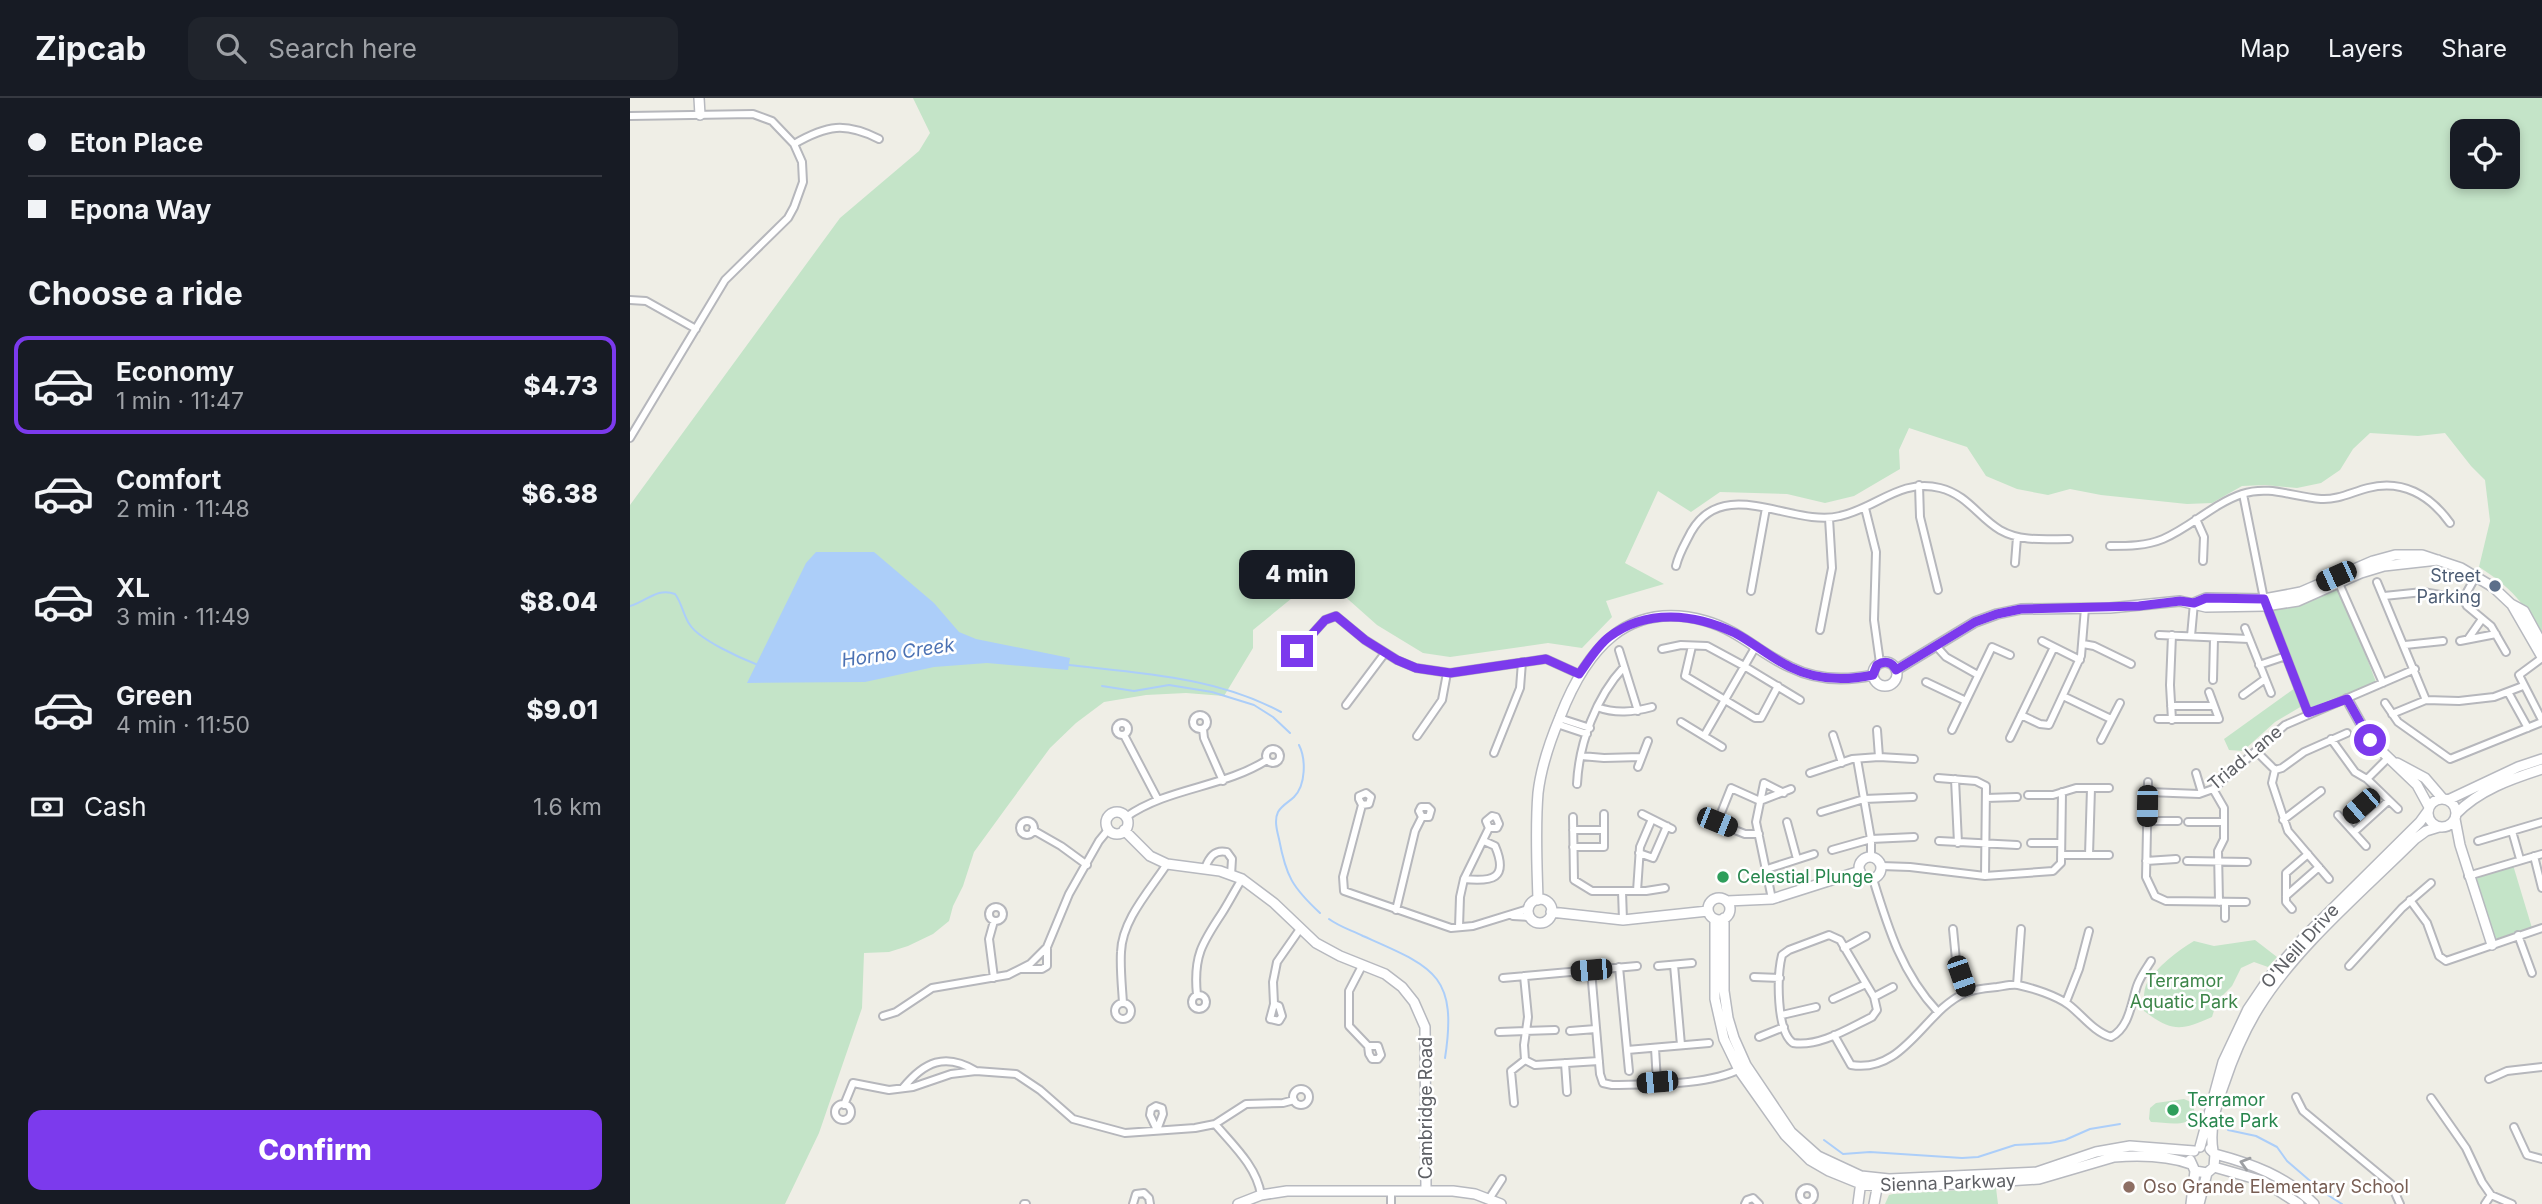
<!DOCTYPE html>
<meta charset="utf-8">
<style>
:root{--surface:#171b24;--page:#20242c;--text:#f1f3f6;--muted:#9ea1a6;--line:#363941;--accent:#7c3aed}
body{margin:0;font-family:Inter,sans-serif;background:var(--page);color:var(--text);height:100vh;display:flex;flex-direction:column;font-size:26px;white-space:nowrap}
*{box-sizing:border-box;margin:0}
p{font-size:23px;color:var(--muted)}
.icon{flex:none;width:38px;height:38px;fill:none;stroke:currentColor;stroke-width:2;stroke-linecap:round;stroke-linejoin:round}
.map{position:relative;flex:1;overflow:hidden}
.drawer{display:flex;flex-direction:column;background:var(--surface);width:630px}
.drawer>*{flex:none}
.guide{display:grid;align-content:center;height:154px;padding:0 28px;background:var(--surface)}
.tools{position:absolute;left:1820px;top:21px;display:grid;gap:14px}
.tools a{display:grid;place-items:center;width:70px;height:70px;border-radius:14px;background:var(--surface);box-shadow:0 4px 10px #0003;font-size:35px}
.end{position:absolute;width:32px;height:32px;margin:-16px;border:9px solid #7c3aed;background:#fff;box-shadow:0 0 0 4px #fff}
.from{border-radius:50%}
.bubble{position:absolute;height:49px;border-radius:14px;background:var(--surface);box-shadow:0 4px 10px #0003;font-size:23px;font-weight:800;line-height:49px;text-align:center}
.car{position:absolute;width:21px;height:42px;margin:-21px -10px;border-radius:9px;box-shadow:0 0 5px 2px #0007;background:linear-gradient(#222 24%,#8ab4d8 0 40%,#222 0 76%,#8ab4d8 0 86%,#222 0)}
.guide b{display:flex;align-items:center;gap:24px;height:66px;font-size:26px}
.guide b+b{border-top:2px solid var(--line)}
.guide i{width:18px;height:18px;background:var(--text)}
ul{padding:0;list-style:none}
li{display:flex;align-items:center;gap:21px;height:98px;margin:0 14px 10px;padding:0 14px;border:4px solid transparent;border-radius:14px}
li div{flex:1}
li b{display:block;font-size:26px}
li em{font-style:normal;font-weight:800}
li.on{border-color:var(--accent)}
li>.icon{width:63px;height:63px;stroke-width:1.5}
h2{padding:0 28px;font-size:32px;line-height:84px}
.pay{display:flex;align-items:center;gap:18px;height:77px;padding:0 28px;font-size:26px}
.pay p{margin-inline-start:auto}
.cta{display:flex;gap:14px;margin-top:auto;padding:14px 28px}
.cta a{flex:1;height:80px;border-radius:14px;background:var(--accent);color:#fff;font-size:28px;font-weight:800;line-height:80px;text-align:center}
header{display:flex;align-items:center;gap:42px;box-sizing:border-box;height:98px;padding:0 35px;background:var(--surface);border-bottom:2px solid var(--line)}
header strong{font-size:33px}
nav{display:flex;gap:38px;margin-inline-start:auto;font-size:24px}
.search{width:490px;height:63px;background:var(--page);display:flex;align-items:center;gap:18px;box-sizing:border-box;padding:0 24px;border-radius:14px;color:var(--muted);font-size:26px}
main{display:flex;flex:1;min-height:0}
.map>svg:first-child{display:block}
</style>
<header>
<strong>Zipcab</strong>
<div class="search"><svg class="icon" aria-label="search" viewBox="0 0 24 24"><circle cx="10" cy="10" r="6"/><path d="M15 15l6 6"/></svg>Search here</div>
<nav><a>Map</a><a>Layers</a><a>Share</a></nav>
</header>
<main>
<section class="drawer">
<div class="guide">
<b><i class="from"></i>Eton Place</b>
<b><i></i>Epona Way</b>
</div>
<h2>Choose a ride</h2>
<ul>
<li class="on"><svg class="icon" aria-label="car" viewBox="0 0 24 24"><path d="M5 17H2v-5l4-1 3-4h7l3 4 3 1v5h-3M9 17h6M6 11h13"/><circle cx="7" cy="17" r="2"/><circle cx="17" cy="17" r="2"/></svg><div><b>Economy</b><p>1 min · 11:47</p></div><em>$4.73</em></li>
<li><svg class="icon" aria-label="car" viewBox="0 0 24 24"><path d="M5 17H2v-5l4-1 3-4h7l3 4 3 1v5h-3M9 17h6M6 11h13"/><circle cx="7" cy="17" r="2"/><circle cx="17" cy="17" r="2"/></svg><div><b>Comfort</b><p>2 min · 11:48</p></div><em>$6.38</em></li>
<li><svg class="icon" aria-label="car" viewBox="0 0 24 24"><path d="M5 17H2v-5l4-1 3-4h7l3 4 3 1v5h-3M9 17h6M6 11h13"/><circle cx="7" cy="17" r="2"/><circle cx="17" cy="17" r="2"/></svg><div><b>XL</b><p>3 min · 11:49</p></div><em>$8.04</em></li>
<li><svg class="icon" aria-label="car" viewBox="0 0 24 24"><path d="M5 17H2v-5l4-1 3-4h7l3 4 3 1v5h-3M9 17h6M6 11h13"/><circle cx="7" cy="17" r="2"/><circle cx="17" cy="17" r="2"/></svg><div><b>Green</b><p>4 min · 11:50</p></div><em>$9.01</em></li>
</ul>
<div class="pay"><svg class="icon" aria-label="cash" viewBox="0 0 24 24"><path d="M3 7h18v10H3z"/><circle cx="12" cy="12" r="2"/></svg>Cash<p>1.6 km</p></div>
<div class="cta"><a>Confirm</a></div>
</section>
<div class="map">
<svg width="1912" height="1106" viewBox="0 0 1912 1106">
<rect width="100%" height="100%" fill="#efeee6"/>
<path fill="#c4e4c8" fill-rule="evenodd" d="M283,0H1912V538C1895,506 1881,489 1849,469L1860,423L1855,382L1841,368L1815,335L1788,338L1740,335L1723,351L1710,372L1691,385L1667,390L1635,387L1612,388L1582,405L1557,406L1471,397L1440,391L1418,397L1387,391L1356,378L1337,349L1279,330L1269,352L1270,371L1224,398L1195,405L1157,396L1090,394L1061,414L1028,393L995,465L1034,486L976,503L982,519L952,550L918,545L820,559L793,555L747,527L693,479L678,487L623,532V550L594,598L556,595L516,597L474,604L446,625L420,650L376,710L344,754L333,788L323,808L319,823L303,836L278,848L259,854L234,855L232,910L189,1035L155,1106H0V407L210,120L289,53L300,35ZM1832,33H1878V79H1832Z
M1709,487L1746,584L1680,610L1642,513Z
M1665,590L1672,608L1645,624L1613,653L1599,652L1594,641Z
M1883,767L1902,830L1862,842L1843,779Z
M1625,842L1647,859L1638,869L1624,864L1611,870L1602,888L1587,903L1582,919C1551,933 1542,934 1514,913C1514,905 1513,892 1517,885C1527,869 1547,853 1564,843L1584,848Z
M1554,1001L1563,1005L1565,1018C1554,1030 1536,1024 1521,1024L1519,1021L1520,1010L1526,1005Z
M1366,1090L1368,1106H1255L1259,1097L1263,1096Z"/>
<path fill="#accef9" d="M186,454H244L304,505L329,534L346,541L440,560L438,572L357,565L304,569L235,584L117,585L176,465Z"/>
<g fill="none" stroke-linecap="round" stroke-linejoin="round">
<path stroke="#accef9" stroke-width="2" d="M0,508C16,504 27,489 45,496C52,505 53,517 60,527C70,542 110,560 128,567
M439,567C510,575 587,579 651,614
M472,588L504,593L539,587L582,594L624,607L643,619L660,635
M669,647C676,661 676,687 664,699C659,704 652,707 648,714C644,722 647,733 649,741C656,778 662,789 690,815
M699,821C710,829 721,832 733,838C803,869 828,876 815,960
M1598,1032L1626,1038L1647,1049L1657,1063L1693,1094L1712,1106
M1194,1042L1213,1056L1240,1054L1332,1060L1348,1059L1385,1047L1420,1045L1435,1042L1460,1031L1490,1026"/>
<defs>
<path id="street" d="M0,18L123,16L142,23L164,46L172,64L173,84L164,109L158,120L95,182L0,340
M164,46C197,27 215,24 249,41
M0,202L16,203L66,231
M1289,387L1290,419L1308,492
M1613,396L1634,501L1678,615
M1235,410L1246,454L1244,522L1250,565
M1566,421L1574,439L1573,463
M1480,448C1498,448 1516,448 1533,441C1561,429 1583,406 1612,396C1640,387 1663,399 1691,401C1708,402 1722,394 1738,390C1772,381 1800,397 1820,425
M1385,465L1387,439
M1046,468C1049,455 1055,446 1061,434C1094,376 1163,430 1210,418C1247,410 1270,380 1310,390C1338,397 1348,419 1370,432C1391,444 1416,441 1439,441
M1707,481L1753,585
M1747,484L1796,602
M1121,493L1136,410
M1754,498L1793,494L1833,501L1837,508L1861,528L1876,554
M1833,501L1846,478
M1615,530L1641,595
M1190,532L1202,470L1199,420
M1529,537L1619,541
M1561,538L1564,505
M1838,541L1852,521
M1412,543L1450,562
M1830,543L1866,536
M1453,546L1464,548L1501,566
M1775,547L1813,543
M1062,548L1055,578L1125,620H1131L1148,588
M1307,549L1316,559L1348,577
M1032,551L1051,547L1077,548L1114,568L1170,602
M989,552L1008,613
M667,553L670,559L668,562L662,564L658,559L661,553H667L695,522L706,518L735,542L767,562L786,570L820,575L916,561L949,576
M1912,560L1889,577L1912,622
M1629,567L1656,558
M1583,582L1584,540
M1296,584L1336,603
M1878,594L1898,630
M1613,597L1635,581
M1433,598L1481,621
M1755,605L1768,624L1820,661L1912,624
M716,607L755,555
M1541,608H1584
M967,609C986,616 1003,614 1022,609
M1762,616L1796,602L1829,603L1864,599L1893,588
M563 624a7 7 0 1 1 14 0a7 7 0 1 1-14 0Z
M1391,617L1410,626L1419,627L1451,558L1455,510
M929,620L960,630
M1528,621H1589L1579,594
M1542,622L1540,587L1542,537
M1051,624L1092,649
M486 631a6 6 0 1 1 12 0a6 6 0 1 1-12 0Z
M927,626L957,636
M573,631L574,640L593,683
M1247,632L1249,659
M1322,632L1362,549L1380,557
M494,637L527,700
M1203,637L1212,665
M787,638L812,602L817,575
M1074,638L1126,548
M1380,640L1424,549
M1701,641L1725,674L1737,681L1768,711
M1471,642L1490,605
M636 658a7 7 0 1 1 14 0a7 7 0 1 1-14 0Z
M1626,653L1645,672
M864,655L890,590L892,564
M951,658L974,660L1011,659
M1227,661L1241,741V760
M1008,669L1018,643
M1645,672L1642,685L1658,733L1699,781
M1645,672L1652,670L1674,654L1717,635
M1180,675L1222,661L1249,659L1284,661
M1566,675L1572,695
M1308,680L1346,683L1356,688L1355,778
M1325,681L1328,745
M1737,681L1758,660
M1518,684L1516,779L1525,798L1536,803L1616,804
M947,686C949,645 966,599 994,569
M1583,691L1594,710V741L1588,753L1589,804
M1518,694L1569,696L1583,691L1655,627L1785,571
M1398,697H1423L1446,690H1479
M1356,700L1387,699
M732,707L739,706L741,699L736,695L729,698V701L732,707L713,779L714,793L821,830L843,828L898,811
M1191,714L1234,701L1283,699
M1012,716L1042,731
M1708,717L1736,748
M496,719C539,689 593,690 637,662
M943,719L944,782L962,793H1016L1035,790
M1653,722L1691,693
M1517,723H1548
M1714,723L1748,693
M390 730a7 7 0 1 1 14 0a7 7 0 1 1-14 0Z
M1157,724L1167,761
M1558,724H1594
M403,732L431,748L457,767
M943,732H974
M1882,733L1890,761
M1724,734L1758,703
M1129,736H1115L1087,725L1101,690L1130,703L1161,691
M1309,743L1387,747
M1848,743L1912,724
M1401,745H1431
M943,749H974V716
M1202,752L1241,741L1284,739
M1009,755L1023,760L1037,728
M1431,757H1479
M1459,757L1461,690
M1904,758L1912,790
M1516,763L1546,761
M1557,763L1617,764
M1251,768L1280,769L1355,778L1423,773L1431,765L1432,694
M575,770C579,760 584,751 597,754L602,761L601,777
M1137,771L1184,756
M1838,778L1912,756
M834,781C862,784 879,781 865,748L854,743
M1243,781C1258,830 1272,876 1308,914
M992,793L993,822
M1007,793L1010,749L1022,721
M1656,798L1689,769
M1142,801L1126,724L1134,685L1154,695
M1780,802L1797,825L1809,858L1816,863L1912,830
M359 816a7 7 0 1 1 14 0a7 7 0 1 1-14 0Z
M1662,811L1656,804V775L1678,756
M766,812L785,733L792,719L789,713L791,709H798L801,712L799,719H792
M883,818L899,819
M1595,820V804
M829,829L830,799L834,781L859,730L856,723L862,718L866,719L869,726L867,730H859
M1323,831L1326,862L1337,894
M1199,837L1210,842L1244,899L1247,912L1242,919C1219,930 1190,949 1163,945C1146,933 1147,877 1152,857L1159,852Z
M1888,837L1902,875
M1214,850L1236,838
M1044,867L1051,947
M732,868L719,893V928L738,948L739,956L742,961H748L751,957L748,948H738
M1028,868L1062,865
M1719,868L1772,810L1801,785
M989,869L999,973
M392,871H412L417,868V849
M961,872L970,976L973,985L982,987C1020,986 1078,988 1112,970
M894,878L898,919L894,947L895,962L905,967L969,963
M1124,879L1150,880
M364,880L359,841L364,823
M873,880L1007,868
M1387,887L1391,831
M562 904a7 7 0 1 1 14 0a7 7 0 1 1-14 0Z
M567,897C563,859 572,845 592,815C599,804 605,792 612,781
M1244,899L1263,889
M1203,901L1236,886
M1436,904L1449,871L1459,833
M493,905C492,888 490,871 491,854C492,822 520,792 537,766
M485 913a8 8 0 1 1 16 0a8 8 0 1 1-16 0Z
M644,906L649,908L652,918L649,923L640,921L644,906L643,884L647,864L670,831
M1152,917L1186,909
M253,918L266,914L302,890L378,877L400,866L417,849L439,796L469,743L478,732
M940,933L966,931
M869,934L925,932
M1204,937L1221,967C1274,976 1294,913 1335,895C1344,891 1357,890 1367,889C1374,888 1382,886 1388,887C1403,890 1427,898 1439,907C1452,917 1464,934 1481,939C1499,930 1501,906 1507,888C1510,879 1516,871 1521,863
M1129,939L1154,929
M1025,950L1027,984
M997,952L1079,945
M935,965L937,994
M1859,981L1877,973L1912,969
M273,990C294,964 315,954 346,973
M663 999a8 8 0 1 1 16 0a8 8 0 1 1-16 0Z
M1666,999L1673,1013L1761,1086L1770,1106
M1801,1000L1836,1050L1852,1084L1861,1097L1882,1106
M884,1005L881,973L895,962
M205 1014a8 8 0 1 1 16 0a8 8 0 1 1-16 0Z
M214,1007L223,985L259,992L283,989L321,976L346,973L386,976L410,992L443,1021L495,1035L565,1030L585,1026L616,1006L653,1005L664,1002
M526,1008L532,1010L533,1016L527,1032L520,1017L521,1011Z
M585,1026C603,1047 627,1069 631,1097
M1884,1029L1897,1057L1912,1061
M1170 1097a7 7 0 1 1 14 0a7 7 0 1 1-14 0Z
M761,1093V1106
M859,1101L872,1081
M394,1106H396
M503,1106L506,1096L514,1095L519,1100L520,1106
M1115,1106L1117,1102L1123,1100L1129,1106
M1855,1106L1861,1097"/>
<path id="secondary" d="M69,0L70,17
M1564,505L1576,500L1634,501L1671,494L1743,463L1765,457H1792L1831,470L1863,489L1881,506L1894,513L1912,546
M1882,507L1912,559
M1243 576a12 12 0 1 1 24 0a12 12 0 1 1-24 0Z
M1266,572L1345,524L1367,516L1391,511L1480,510L1550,503L1576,509L1636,508L1668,503L1731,475L1754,468L1808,462
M1717,601L1740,642L1787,687L1799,709
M1767,665L1795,680L1813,701
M1798 715a14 14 0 1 1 28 0a14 14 0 1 1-28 0Z
M1818,702L1888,669L1912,661
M476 725a11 11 0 1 1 22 0a11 11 0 1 1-22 0Z
M1826,716C1849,692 1881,681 1912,671
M1825,721L1830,747L1862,847
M494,732L520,758L537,766L590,773L612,781L644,805L686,845L710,858L755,876L772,889L784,904L795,929L796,1093
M1229 770a11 11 0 1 1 22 0a11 11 0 1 1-22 0Z
M1078 811a11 11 0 1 1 22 0a11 11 0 1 1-22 0Z
M898 813a12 12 0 1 1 24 0a12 12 0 1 1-24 0Z
M908,802C907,766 905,731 908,695C911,669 920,643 930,619C956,552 997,501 1076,523C1108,532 1131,556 1160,569C1186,582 1215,583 1243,577
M1097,803L1142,801L1230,773
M921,814L993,822L1078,813
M1094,820V893L1098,920L1104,940L1116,967L1161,1034L1188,1058L1231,1078L1259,1081L1407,1074L1466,1054L1500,1048L1564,1053
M1085,821V901L1094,941L1109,972L1155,1037L1180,1062L1199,1073L1231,1086L1247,1088L1332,1086L1409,1081L1484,1059C1510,1057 1536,1057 1561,1066
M1570,1049L1593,964L1618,911L1641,877L1676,837L1790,724L1798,713
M1580,1051L1585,1056C1623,1066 1655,1078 1684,1106
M1583,1053C1579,1030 1586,1008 1594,986C1603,959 1614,933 1629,909C1667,848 1734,792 1785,741L1796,733L1809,729
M1560,1062L1565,1073L1577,1075L1584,1069L1585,1056
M1584,1069L1633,1083L1669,1106
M608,1106L631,1097L657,1093H823L845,1096L871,1106
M1228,1106L1231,1083
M1244,1106L1248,1085
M1561,1106L1565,1073
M1569,1106L1577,1075"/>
</defs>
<use href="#street" stroke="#b6b7bc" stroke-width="10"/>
<use href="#secondary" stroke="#b7b9bf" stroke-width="12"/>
<use href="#street" stroke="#fff" stroke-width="6"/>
<use href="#secondary" stroke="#fff" stroke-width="9"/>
</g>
<defs><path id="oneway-chevron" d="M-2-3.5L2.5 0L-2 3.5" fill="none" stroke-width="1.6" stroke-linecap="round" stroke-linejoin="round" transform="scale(1.75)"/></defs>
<use stroke="#9ea0a3" href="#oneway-chevron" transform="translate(1615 1065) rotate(-163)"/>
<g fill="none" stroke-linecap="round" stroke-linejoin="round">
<path stroke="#7c3aed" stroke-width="9" d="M667,553L695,522L706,518L735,542L767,562L786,570L820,575L916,561L949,576C958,564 967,548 979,539C1017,510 1065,516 1105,535C1124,545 1141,560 1160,569C1186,582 1215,583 1243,577L1247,567C1255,562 1262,564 1266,572L1345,524L1367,516L1391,511L1509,508L1550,503L1564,505L1576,500L1634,501L1678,615L1717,601L1740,642"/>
</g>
<circle fill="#5c6f8a" stroke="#fff" stroke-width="2.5" cx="1865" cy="488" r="7"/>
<g fill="#2e9e5b" stroke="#fff" stroke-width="2.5">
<circle cx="1093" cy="779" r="7"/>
<circle cx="1543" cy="1012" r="7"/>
</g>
<circle fill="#8d6e63" stroke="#fff" stroke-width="2.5" cx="1499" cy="1089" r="7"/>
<g text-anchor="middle" stroke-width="5" stroke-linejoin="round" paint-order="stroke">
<g font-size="18" fill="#4e5e75" stroke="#fff" text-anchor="end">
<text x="1851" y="484">Street<tspan x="1851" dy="21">Parking</tspan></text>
</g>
<g font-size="18" fill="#5e6065" stroke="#fff">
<text transform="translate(1615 660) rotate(-40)" y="6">Triad Lane</text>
<text transform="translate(1670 848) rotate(-48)" y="6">O'Neill Drive</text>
<text transform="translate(796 1010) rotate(-90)" y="6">Cambridge Road</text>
<text transform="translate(1318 1085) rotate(-2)" y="6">Sienna Parkway</text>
</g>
<g font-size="18" fill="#27864d" stroke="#fff" text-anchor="start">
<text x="1107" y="785">Celestial Plunge</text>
<text x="1557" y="1008">Terramor<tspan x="1557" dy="21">Skate Park</tspan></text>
</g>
<g font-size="18" fill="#3c8548" stroke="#fff">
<text x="1554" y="889">Terramor<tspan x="1554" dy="21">Aquatic Park</tspan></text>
</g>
<g font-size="18" fill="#785e54" stroke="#fff" text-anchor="start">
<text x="1513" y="1095">Oso Grande Elementary School</text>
</g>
<g font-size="19" font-style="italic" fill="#4c72b3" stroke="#fff">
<text transform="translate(268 554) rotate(-8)" y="7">Horno Creek</text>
</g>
</g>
</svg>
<div class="tools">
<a><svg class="icon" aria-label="locate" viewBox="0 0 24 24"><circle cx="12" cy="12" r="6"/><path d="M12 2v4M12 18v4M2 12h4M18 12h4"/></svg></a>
</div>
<i class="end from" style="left:1740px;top:642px"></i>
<i class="end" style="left:667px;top:553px"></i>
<div class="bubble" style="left:609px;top:452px;width:116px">4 min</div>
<i class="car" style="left:1706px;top:478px;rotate:246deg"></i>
<i class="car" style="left:1517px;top:708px;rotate:181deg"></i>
<i class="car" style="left:1731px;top:708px;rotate:229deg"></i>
<i class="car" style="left:1087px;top:724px;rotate:112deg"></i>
<i class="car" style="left:961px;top:872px;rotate:265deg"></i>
<i class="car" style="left:1331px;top:878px;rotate:161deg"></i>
<i class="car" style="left:1027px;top:984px;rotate:265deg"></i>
</div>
</main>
